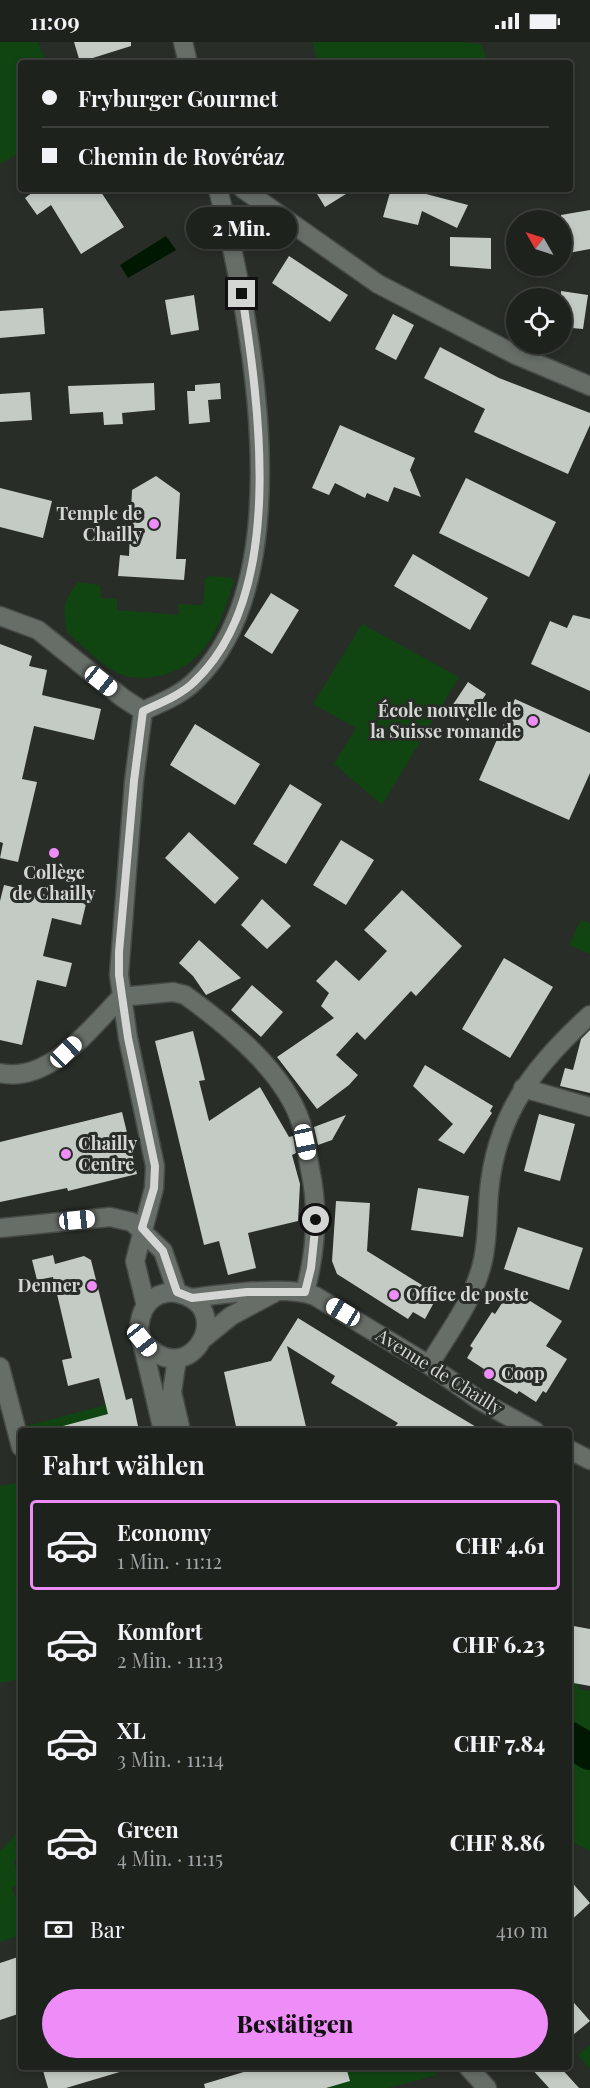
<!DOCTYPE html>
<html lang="de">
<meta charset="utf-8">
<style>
:root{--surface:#1e221d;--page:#262a26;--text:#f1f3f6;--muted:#a1a4a4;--line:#3c3f3b;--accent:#ee8cf8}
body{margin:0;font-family:"Playfair Display",serif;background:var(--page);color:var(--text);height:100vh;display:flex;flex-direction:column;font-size:22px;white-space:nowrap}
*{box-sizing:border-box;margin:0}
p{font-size:20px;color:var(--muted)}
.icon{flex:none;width:33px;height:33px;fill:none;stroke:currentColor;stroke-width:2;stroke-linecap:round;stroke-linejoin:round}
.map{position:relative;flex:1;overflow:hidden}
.panel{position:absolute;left:18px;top:1386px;width:554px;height:642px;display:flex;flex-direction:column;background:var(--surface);border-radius:6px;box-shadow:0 3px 9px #0003,0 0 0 2px var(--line)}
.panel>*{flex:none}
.banner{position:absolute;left:18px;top:18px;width:555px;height:132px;border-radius:6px;box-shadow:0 3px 9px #0003,0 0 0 2px var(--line);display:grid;align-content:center;height:132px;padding:0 24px;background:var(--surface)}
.needle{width:39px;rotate:309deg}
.tools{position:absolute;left:506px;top:168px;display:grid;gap:12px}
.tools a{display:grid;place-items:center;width:66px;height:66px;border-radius:50%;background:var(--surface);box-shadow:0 3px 9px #0003,0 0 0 2px var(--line);font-size:30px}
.end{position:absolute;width:27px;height:27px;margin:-14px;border:8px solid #d3d6d3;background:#111;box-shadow:0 0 0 3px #111}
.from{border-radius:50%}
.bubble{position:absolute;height:42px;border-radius:21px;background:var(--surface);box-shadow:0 3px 9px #0003,0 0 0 2px var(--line);font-size:20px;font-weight:800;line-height:42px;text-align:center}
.car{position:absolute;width:18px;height:36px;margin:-18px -9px;border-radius:8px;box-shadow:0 0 4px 2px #0007;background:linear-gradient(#fff 24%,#345 0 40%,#fff 0 76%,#345 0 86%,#fff 0)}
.banner b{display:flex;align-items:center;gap:21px;height:57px;font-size:22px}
.banner b+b{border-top:2px solid var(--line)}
.banner i{width:15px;height:15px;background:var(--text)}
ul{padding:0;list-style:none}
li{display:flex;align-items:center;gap:18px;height:90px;margin:0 12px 9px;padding:0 12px;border:3px solid transparent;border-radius:6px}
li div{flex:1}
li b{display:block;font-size:22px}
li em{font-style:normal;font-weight:800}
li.on{border-color:var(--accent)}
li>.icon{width:54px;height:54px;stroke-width:1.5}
h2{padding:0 24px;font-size:27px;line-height:72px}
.pay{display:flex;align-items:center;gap:15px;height:66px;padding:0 24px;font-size:22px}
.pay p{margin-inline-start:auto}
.cta{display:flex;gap:12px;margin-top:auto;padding:12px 24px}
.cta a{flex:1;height:69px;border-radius:36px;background:var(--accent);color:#111;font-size:24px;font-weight:800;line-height:69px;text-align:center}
.status{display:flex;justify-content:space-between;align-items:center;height:42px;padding:0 30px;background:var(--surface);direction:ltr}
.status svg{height:16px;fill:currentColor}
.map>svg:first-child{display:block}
</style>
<div class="status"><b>11:09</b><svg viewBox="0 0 49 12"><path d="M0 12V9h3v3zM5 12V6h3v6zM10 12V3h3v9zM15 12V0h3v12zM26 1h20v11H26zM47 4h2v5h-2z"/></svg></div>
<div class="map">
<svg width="590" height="2046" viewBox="0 0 590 2046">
<rect width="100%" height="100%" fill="#282d27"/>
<path fill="#104512" d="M0,0H38L47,21H21V110L0,122Z
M313,0H462L481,2L487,18L485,21H317Z
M210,534L232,536L234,539C221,582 207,624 159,634C144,637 127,637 114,629C97,619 82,603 67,591C63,566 62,561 78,540L100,543L101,556L117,557V568L179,573L178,562L203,563L205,537Z
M362,582L459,635L382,763L334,722L356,686L313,662Z
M581,878L590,882V912L569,903Z
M124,1358L131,1386L138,1384L140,1389H24L23,1385Z
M21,1440V1637L0,1641V1444Z
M569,1640L579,1642L578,1647L590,1649V1809L569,1798Z
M18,1790L21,1793V1813L14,1819L21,1841L12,1846L21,1869V1893L0,1900V1809Z
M590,2003V2027L578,2013Z
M294,2025H406L409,2028L413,2025H430L437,2033L388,2046H300Z"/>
<path fill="#001801" d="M166,194L176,208L128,236L120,223Z"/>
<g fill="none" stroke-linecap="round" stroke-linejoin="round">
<path stroke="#001801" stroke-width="36" d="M568,1697L590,1710"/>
</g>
<path fill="#c4cbc4" d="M74,0H131V4L80,20Z
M37,147H99L124,185L81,212L51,163L37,173L25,156Z
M314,147H354L325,165Z
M391,147H407L468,163L457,186L422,169L418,183L383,175Z
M590,168V207L563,212L561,173Z
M450,195L491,196V227L450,224Z
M289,214L348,253L330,280L272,241Z
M561,249L588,253L583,287L561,285Z
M194,253L199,288L171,293L165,258Z
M43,266L45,292L0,296V269Z
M393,272L414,283L396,318L375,307Z
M440,305L499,336L590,371V383L568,432L474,390L485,367L424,336Z
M154,341L155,368L122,371L123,382L104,383L103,370L70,372L68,344Z
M220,341L221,357L208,358L210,380L189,382L187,349H195V343Z
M30,350L32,378L0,380V352Z
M340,383L415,416L410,428L421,455L394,445L388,460L367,451L365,456L335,441L329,453L312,446Z
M156,434L180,451L176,517H186L184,538L118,534L120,513L129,514L132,448Z
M466,436L556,480L529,535L439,491Z
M0,446L52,459L43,496L0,485Z
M413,512L488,556L470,588L394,544Z
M271,551L299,568L272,612L244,594Z
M573,573L590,577V649L531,622L550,579L567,586Z
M0,602L32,614L29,624L47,628L42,653L101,667L94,698L34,684L22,737L37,740L18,820L0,816L3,801L0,800Z
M468,640L486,652L468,679L450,667Z
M515,657L590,691V731L569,778L479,738Z
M195,682L260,722L235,763L170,723Z
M290,742L322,762L286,822L253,802Z
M189,790L239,836L215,862L165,816Z
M341,798L374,818L346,863L313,843Z
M4,843L86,862L81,883L52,876L43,914L72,921L66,945L37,938L22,1003L0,998V859Z
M402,848L462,904L416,954L411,949L365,998L357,990L336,1013L358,1033L349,1043L317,1067L277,1015L334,976L321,964L329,951L316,939L336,918L359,939L387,909L364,888Z
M262,857L291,884L267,907L241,883Z
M199,898L241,936L206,953L193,934L179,921Z
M504,916L553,945L510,1016L462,987Z
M252,943L283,970L261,995L231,968Z
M590,988V1051L560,1044L565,1026L573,1028L581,997Z
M193,989L205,1038L199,1039L209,1079L260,1045L289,1095L293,1094L296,1111L292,1113L300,1142L298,1179L248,1191L256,1226L228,1233L219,1199L204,1203L155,999Z
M425,1023L493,1064L490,1069L492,1071L464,1112L438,1098L453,1082L413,1044Z
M122,1070L137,1132L68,1149L67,1146L0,1160V1100Z
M539,1072L575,1082L560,1139L524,1129Z
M346,1073L332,1098L318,1103L314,1085Z
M418,1146L469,1154L463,1195L411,1188Z
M336,1159L370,1161L367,1209L438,1253L425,1277L413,1270L408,1277L337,1232L332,1219Z
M518,1185L583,1206L569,1248L504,1227Z
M53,1213L55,1222L84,1214L91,1218L126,1358L132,1356L138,1384L119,1389H63V1384L108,1372L99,1336L68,1344L62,1318L72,1316L53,1235L37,1238L32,1218Z
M511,1247L562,1279L546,1304L567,1317L546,1351L543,1349L536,1360L519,1349L517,1352L482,1331L484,1327L467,1316L473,1306L470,1304L492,1270L495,1272Z
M298,1276L421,1352L483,1389H391L398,1381L331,1341L335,1334L287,1304L307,1389H237L224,1330L271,1319Z
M568,1583L590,1587V1644L568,1640Z
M568,1836L590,1861L568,1881Z
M21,1914V1971L0,1978V1921Z
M568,1954L590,1979L568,1997Z
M42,2025H122L123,2029L66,2046H48Z
M260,2025H346L350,2039L326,2046H205L204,2042Z
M530,2025H560L579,2046H549Z"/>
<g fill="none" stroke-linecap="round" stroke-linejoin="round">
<defs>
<path id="minor" d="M183,0L188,21
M243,147L378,242L516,313L590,344
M0,574L38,588L123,656L143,669
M143,669L134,739L119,933L128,996L155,1124L154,1146L135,1219L146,1264
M143,669C160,661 181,653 195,639C303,535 251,277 218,147
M0,1031C49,1042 92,985 121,955L173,950L185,953C228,984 285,1030 301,1081C306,1096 307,1112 310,1127C319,1168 316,1209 305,1250
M523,1046L590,1065
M0,1186L110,1175L132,1180L163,1209L177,1250
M192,1256C224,1252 287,1243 315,1254L429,1323L479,1358L535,1389
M204,1296L231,1274L274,1251
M142,1298C186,1352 234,1273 186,1254C176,1250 169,1249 159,1253C145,1259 140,1272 139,1287L163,1389
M177,1317L172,1350L181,1389
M429,1323C449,1290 475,1256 483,1218C488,1195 487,1173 489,1150C496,1072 534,1024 590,973
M0,1325L21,1405
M568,1407L590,1418
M468,2025L487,2046"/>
</defs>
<use href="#minor" stroke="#474b47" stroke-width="21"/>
<use href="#minor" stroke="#676d67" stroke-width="18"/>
</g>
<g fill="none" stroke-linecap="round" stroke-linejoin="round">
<path stroke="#d3d6d3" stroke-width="8" d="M242,252C259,364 287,553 194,640C181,653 160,661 143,669L134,739L119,910V933L128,996L155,1124L154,1146L142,1186L163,1209L177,1250L192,1256L247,1250H305L311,1226L316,1178"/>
</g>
<g fill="#ee8cf8" stroke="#282d27" stroke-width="2">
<circle cx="154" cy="482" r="6"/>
<circle cx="533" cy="679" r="6"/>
<circle cx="54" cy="811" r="6"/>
<circle cx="66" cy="1112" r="6"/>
<circle cx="92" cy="1244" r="6"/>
<circle cx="394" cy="1253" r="6"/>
<circle cx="489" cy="1332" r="6"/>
</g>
<g text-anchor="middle" stroke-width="6" stroke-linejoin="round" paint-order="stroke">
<g font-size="18" font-weight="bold" fill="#d3d6d3" stroke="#282d27" text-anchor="end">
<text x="142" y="478">Temple de<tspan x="142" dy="21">Chailly</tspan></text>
<text x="521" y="675">École nouvelle de<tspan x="521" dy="21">la Suisse romande</tspan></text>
<text x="54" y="837" text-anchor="middle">Collège<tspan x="54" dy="21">de Chailly</tspan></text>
<text x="78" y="1108" text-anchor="start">Chailly<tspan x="78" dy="21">Centre</tspan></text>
<text x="80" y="1250">Denner</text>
<text x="406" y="1259" text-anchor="start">Office de poste</text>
<text x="501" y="1338" text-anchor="start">Coop</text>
</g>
<g font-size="18" fill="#d3d6d3" stroke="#282d27">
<text transform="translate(439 1330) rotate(32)" y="6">Avenue de Chailly</text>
</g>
</g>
</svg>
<div class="tools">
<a><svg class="needle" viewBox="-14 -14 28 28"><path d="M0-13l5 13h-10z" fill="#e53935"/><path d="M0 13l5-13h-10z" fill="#a1a4a4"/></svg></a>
<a><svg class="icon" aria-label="locate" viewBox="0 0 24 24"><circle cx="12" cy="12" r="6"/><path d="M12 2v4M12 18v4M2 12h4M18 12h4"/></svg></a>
</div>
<i class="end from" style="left:316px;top:1178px"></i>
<i class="end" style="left:242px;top:252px"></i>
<div class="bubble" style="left:186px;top:165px;width:111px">2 Min.</div>
<i class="car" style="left:101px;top:639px;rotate:129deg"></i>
<i class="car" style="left:66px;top:1010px;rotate:46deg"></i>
<i class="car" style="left:305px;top:1100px;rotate:168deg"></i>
<i class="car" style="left:77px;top:1178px;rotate:84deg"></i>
<i class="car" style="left:343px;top:1270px;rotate:301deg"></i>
<i class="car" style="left:142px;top:1298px;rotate:141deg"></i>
<div class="banner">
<b><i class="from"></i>Fryburger Gourmet</b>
<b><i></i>Chemin de Rovéréaz</b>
</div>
<section class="panel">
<h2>Fahrt wählen</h2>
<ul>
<li class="on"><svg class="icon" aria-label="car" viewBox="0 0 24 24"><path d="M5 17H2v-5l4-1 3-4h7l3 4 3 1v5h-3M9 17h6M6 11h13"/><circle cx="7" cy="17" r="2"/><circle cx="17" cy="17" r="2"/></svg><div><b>Economy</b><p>1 Min. · 11:12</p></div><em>CHF 4.61</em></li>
<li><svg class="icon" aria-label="car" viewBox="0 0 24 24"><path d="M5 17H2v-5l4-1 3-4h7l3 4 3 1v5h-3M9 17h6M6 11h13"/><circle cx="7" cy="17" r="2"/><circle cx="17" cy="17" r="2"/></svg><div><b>Komfort</b><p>2 Min. · 11:13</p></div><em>CHF 6.23</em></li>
<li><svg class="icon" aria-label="car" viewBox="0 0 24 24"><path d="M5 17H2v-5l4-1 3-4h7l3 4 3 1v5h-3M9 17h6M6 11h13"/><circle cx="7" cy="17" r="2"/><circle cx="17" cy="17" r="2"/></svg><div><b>XL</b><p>3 Min. · 11:14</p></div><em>CHF 7.84</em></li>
<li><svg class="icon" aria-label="car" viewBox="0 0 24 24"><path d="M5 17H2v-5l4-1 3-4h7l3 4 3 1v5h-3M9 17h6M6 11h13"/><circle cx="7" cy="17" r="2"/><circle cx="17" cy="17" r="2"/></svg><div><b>Green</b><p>4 Min. · 11:15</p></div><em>CHF 8.86</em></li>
</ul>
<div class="pay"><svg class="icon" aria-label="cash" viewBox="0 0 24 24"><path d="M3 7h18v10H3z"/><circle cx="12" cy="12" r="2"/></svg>Bar<p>410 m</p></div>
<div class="cta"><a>Bestätigen</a></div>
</section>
</div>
